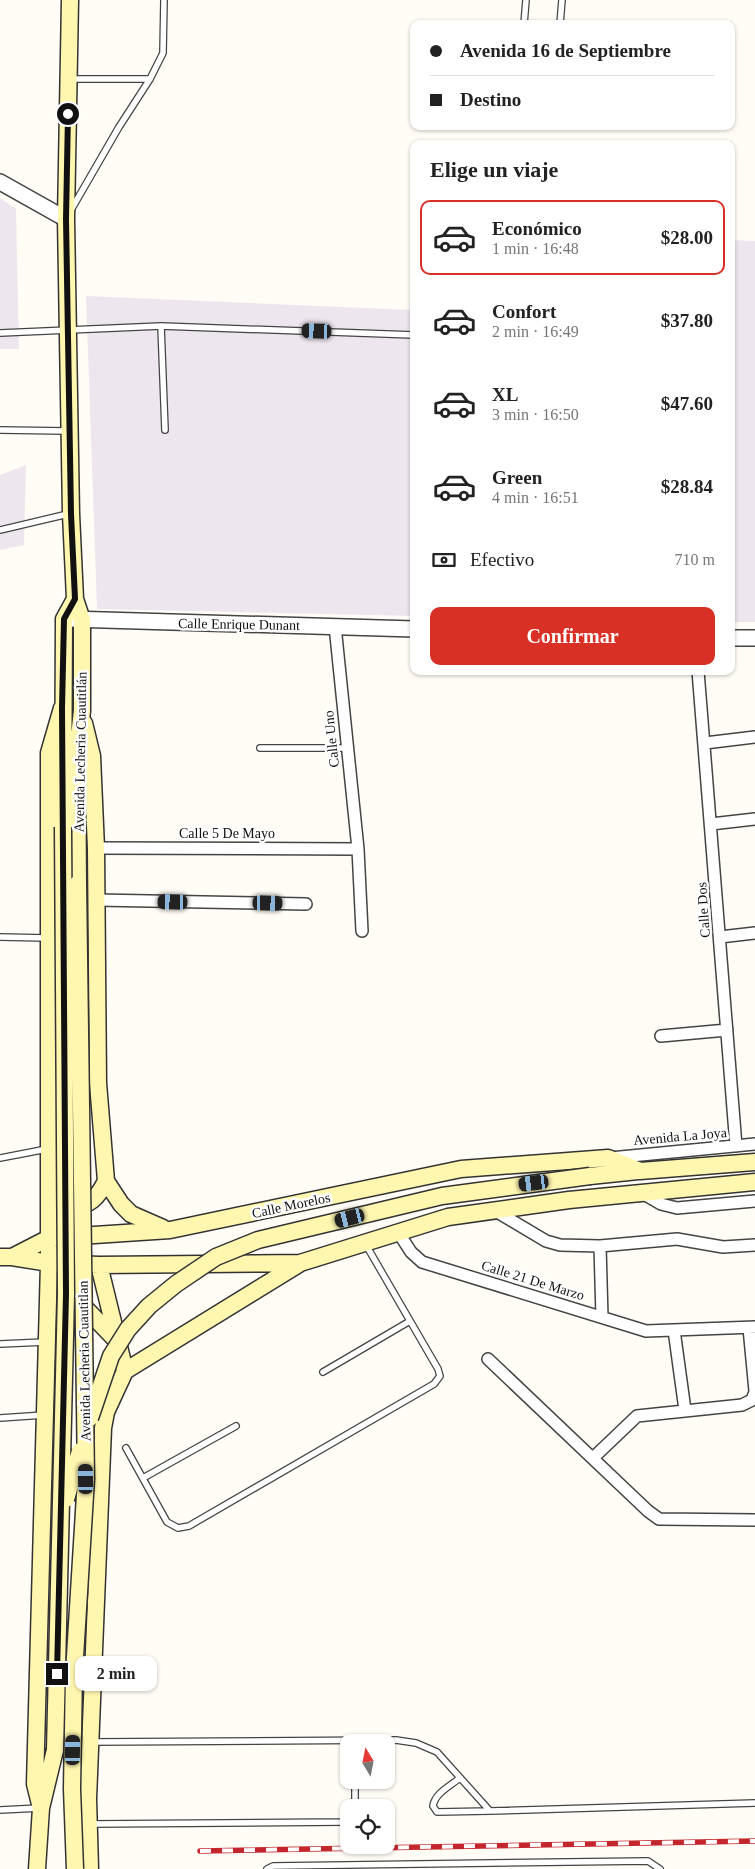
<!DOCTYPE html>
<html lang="es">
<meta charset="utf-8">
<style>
:root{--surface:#fff;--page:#f6f6f6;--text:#222;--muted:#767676;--line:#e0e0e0;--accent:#d93025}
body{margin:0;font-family:"Times New Roman",serif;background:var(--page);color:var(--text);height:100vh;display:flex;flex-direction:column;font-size:19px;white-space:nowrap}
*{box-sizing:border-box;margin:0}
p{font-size:16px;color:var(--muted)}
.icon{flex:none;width:28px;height:28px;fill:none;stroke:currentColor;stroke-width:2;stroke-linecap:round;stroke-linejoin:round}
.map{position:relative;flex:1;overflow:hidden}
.sheet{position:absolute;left:410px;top:140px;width:325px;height:535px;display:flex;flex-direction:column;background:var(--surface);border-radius:10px;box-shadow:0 1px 4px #0004}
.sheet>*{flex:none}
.top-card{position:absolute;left:410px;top:20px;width:325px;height:110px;border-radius:10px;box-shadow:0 1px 4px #0004;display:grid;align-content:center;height:110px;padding:0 20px;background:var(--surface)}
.needle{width:32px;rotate:350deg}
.tools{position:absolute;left:340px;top:1734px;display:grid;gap:10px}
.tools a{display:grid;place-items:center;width:55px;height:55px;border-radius:10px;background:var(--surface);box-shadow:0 1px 4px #0004;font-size:25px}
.end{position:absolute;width:22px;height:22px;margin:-11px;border:6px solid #111;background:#fff;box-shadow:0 0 0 2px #fff}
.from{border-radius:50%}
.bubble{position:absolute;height:35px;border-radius:10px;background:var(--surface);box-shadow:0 1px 4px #0004;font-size:16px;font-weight:800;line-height:35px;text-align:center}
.car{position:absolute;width:15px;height:30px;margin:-15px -8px;border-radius:6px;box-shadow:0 0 4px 1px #0007;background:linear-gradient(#222 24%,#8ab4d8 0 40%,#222 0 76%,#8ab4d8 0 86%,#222 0)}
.top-card b{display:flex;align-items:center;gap:18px;height:48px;font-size:19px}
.top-card b+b{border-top:1px solid var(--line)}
.top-card i{width:12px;height:12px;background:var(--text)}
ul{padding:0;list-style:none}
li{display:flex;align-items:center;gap:15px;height:75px;margin:0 10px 8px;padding:0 10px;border:2px solid transparent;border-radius:10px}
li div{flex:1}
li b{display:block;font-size:19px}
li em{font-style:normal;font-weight:800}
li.current{border-color:var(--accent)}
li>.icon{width:45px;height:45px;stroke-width:1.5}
h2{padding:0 20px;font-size:22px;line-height:60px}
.pay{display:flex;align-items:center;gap:12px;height:55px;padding:0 20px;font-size:19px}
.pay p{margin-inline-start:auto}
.cta{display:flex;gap:10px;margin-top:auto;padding:10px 20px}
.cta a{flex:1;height:58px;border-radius:10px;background:var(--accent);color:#fff;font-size:20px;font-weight:800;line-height:58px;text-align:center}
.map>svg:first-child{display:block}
</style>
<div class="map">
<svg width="755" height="1869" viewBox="0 0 755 1869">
<rect width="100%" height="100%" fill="#fffdf5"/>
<path fill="#eee6ef" d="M0,198L16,209L19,349H0Z
M731,240L755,241V622H731Z
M86,296L414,310V616L97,609Z
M26,465L24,545L0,550V475Z"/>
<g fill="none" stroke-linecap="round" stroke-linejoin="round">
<defs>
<path id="service" d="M524,24L526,0
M560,24L562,0
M71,79H150
M71,210L119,127L150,79L163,53L164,0
M161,326L165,430
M0,333L161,326L414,335
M0,430L67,431
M0,530L68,514
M260,748H346
M0,937L48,938
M0,1158L47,1149
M0,1344L45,1342
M323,1372L410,1321
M0,1418L44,1415
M126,1448L167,1522L178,1528L189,1526L434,1384L440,1376L438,1369L366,1245
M143,1478L236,1426
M93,1742L396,1740L416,1743L437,1752L490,1811L755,1803
M460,1778C450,1786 435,1793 433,1806L437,1812L490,1811
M355,1808V1780
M0,1810L40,1808
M91,1824L343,1822L349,1820
M267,1869L273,1866L648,1861L660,1869"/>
<path id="minor" d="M335,626L358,849L362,931
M698,671L736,1146
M705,743L755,737
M711,824L755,819
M96,848L358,849
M97,900L306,904
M720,937L755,933
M661,1036L727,1030
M610,1158L755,1144
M642,1193L661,1204L677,1208L755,1201
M494,1210L546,1241L560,1245L600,1246L677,1239L723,1247L755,1245
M398,1232L411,1252L422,1262L646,1331L755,1327
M600,1246L602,1317
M749,1328L755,1391
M674,1330L685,1410
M488,1359L648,1511L659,1519L755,1520
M593,1458L637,1416L742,1405L752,1400L755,1392"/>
<path id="tertiary" d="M0,182L66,219
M70,619L414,629
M731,638H755"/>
<path id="secondary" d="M70,0L66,219L71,514L75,599L82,620V711L77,753L78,883
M84,723L92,756L96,848L98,1083L106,1181L121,1204L131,1214L163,1228
M63,827L64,619L75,599
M590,1176L638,1171
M70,1206C90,1207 98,1197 106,1181
M0,1257H12L49,1263L99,1265L300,1263L448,1217L569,1200L755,1182
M12,1257L49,1238L170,1230L461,1169L608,1158L640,1171L755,1162
M99,1265L125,1371
M73,1308L87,1310L117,1341
M41,1808L35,1784L49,1263V753L62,708
M37,1869L41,1808L55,1750
M90,1869L88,1799L103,1428L106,1412L125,1371L299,1264"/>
</defs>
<use href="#service" stroke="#444" stroke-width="8"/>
<use href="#minor" stroke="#444" stroke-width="14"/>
<use href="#tertiary" stroke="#444" stroke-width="18"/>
<use href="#secondary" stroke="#333" stroke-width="19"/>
<use href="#service" stroke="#fff" stroke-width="5.5"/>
<use href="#minor" stroke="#fff" stroke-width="11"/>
<use href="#tertiary" stroke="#fff" stroke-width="15"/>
<use href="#secondary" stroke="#fff6b0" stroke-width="16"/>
<defs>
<path id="rail" d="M200,1851L755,1841"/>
</defs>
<use href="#rail" stroke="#c4262e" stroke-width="5.5"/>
<use href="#rail" stroke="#fff" stroke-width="4" stroke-dasharray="11" stroke-linecap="butt"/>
<defs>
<path id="secondary-bridge" d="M90,1418L111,1356L128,1329L149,1306L176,1284L216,1257L258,1240L442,1196L590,1176
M66,1499L80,1451
M55,1750L66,1294L63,827
M75,1869L72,1789L74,1673L86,1479L78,883"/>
</defs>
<use href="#secondary-bridge" stroke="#333" stroke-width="19" stroke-linecap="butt"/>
<use href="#secondary-bridge" stroke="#fff6b0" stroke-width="16"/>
</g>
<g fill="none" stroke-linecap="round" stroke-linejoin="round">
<path stroke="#111" stroke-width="6" d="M57,1674L66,1294L62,708L64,619L75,599L71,514L66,219L68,114"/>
</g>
<g text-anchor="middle" stroke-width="5" stroke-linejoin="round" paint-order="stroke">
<g font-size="14" fill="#111" stroke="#fff">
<text transform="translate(239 624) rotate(1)" y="5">Calle Enrique Dunant</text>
<text transform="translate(331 739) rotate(-96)" y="5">Calle Uno</text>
<text transform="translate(80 752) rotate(-89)" y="5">Avenida Lecheria Cuautitlán</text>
<text x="227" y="838">Calle 5 De Mayo</text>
<text transform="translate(703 910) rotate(-94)" y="5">Calle Dos</text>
<text transform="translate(680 1136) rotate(-5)" y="5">Avenida La Joya</text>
<text transform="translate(291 1205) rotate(-12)" y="5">Calle Morelos</text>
<text transform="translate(533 1280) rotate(17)" y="5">Calle 21 De Marzo</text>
<text transform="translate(84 1361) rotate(-91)" y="5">Avenida Lecheria Cuautitlan</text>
</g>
</g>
</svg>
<div class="tools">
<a><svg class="needle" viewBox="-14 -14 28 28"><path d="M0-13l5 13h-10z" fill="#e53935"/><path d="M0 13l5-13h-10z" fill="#767676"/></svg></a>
<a><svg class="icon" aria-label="locate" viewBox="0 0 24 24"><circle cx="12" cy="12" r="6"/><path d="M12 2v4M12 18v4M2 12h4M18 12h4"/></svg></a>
</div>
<i class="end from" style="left:68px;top:114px"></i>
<i class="end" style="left:57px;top:1674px"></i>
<div class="bubble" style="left:75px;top:1656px;width:82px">2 min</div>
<i class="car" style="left:317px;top:331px;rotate:272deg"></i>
<i class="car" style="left:173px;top:902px;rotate:271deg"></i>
<i class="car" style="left:268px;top:903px;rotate:91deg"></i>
<i class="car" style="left:534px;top:1183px;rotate:263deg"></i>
<i class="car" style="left:350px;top:1218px;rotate:256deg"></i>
<i class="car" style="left:86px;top:1479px;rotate:359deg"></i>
<i class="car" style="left:73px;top:1750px;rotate:1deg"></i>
<div class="top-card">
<b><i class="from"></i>Avenida 16 de Septiembre</b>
<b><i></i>Destino</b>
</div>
<section class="sheet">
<h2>Elige un viaje</h2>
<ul>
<li class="current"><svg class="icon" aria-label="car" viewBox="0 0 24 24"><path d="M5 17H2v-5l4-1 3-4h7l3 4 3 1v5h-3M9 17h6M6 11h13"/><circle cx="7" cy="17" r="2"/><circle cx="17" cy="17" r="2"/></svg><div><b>Económico</b><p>1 min · 16:48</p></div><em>$28.00</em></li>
<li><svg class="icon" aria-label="car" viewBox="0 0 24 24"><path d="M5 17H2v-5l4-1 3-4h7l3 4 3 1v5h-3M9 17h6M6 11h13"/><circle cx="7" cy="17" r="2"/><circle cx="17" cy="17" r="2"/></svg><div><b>Confort</b><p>2 min · 16:49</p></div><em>$37.80</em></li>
<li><svg class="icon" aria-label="car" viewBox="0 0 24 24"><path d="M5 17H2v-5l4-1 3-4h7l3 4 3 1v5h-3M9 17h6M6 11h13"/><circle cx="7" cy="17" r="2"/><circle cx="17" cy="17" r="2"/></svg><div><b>XL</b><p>3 min · 16:50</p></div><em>$47.60</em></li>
<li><svg class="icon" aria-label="car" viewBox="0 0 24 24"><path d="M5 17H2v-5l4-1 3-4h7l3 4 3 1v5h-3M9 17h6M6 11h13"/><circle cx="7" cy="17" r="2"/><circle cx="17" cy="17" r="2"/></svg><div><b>Green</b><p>4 min · 16:51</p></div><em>$28.84</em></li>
</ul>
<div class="pay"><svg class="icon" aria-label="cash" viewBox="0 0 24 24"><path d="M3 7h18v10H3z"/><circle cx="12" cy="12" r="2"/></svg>Efectivo<p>710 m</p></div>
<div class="cta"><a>Confirmar</a></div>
</section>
</div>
